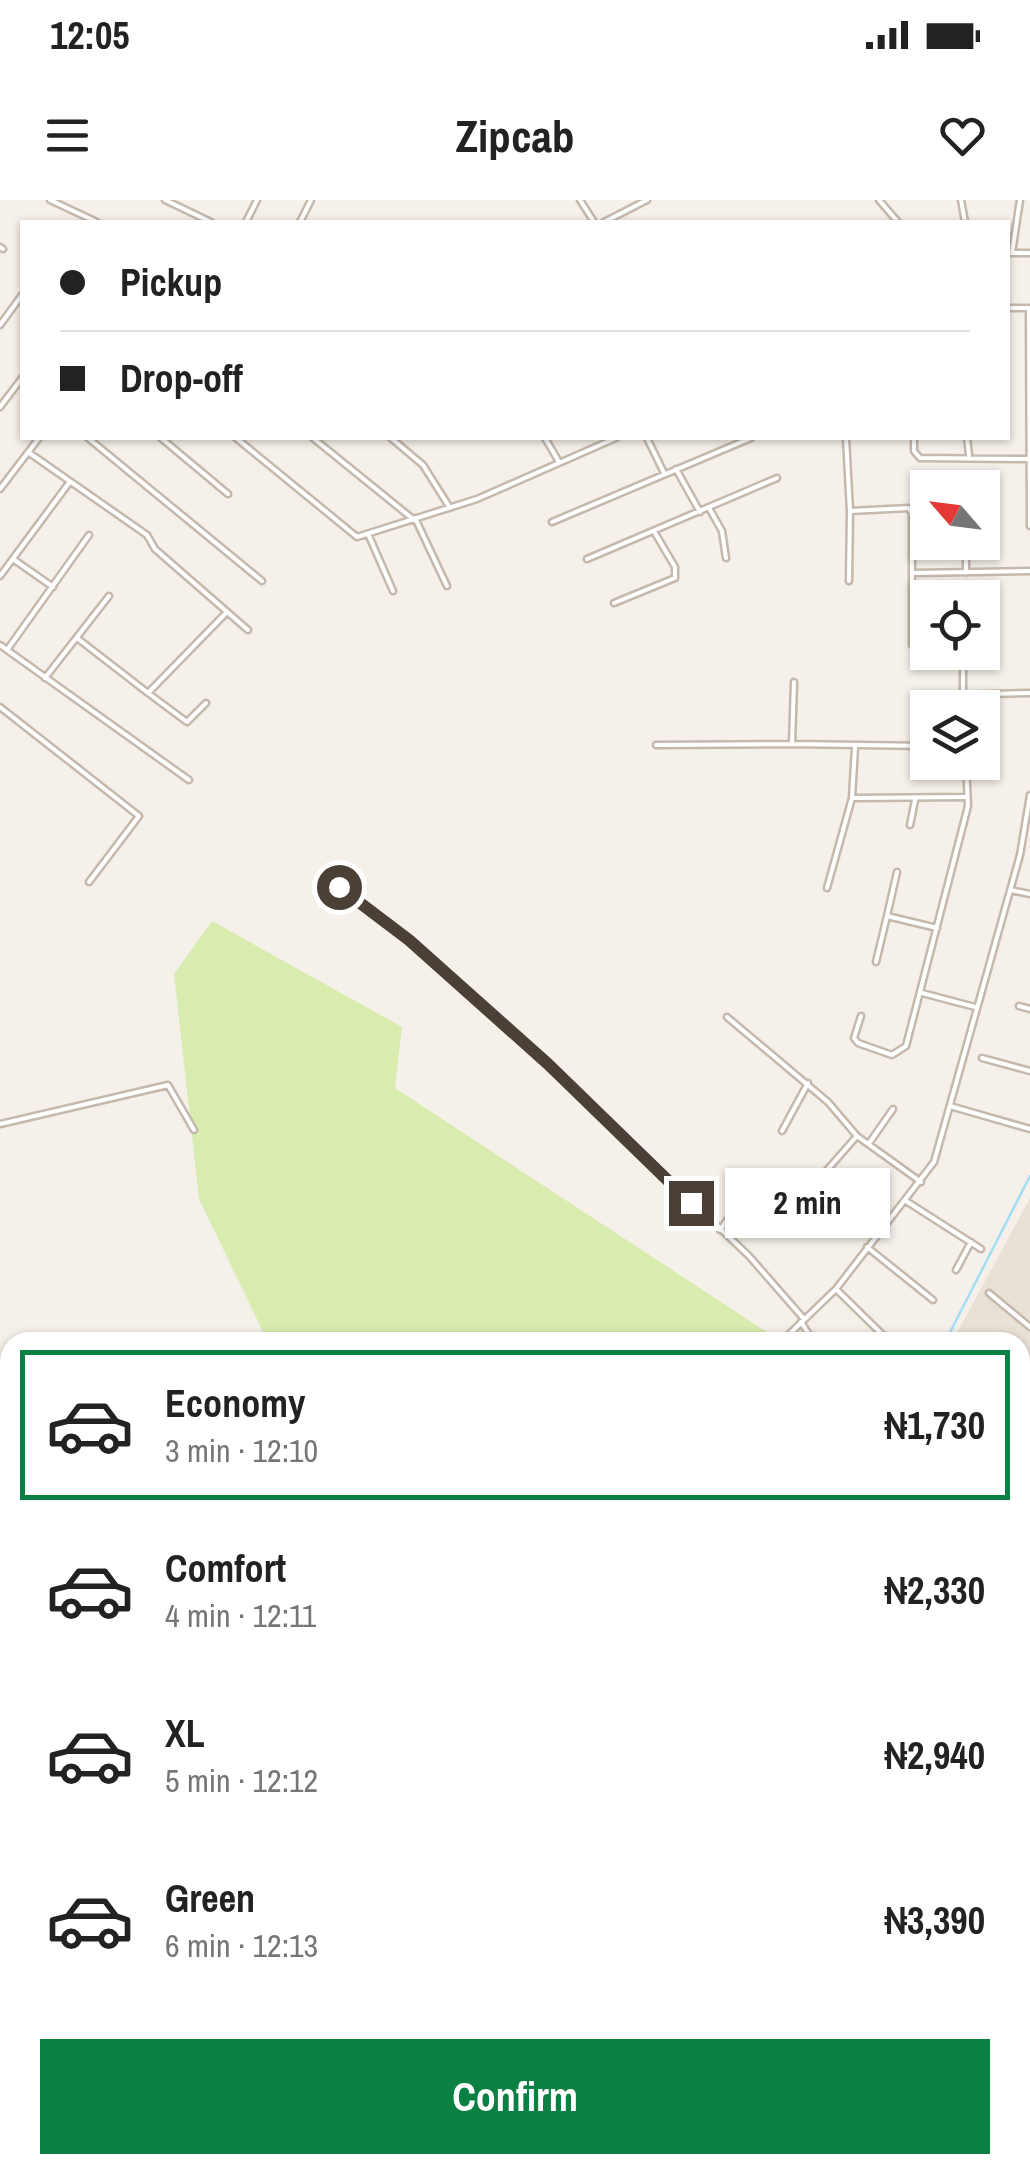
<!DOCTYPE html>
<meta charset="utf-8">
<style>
:root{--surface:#fff;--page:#f2f2f2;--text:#222;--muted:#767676;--line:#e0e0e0;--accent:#0b8043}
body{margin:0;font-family:"Archivo Narrow",sans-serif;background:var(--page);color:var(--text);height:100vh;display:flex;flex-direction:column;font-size:38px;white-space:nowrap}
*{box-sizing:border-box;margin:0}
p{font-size:32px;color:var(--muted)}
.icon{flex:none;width:55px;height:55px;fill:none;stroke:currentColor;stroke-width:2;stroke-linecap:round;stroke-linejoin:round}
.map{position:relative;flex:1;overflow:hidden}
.panel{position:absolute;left:0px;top:1132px;width:1030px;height:842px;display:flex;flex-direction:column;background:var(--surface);border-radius:30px 30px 0 0;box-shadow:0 2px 8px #0004}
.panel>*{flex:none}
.top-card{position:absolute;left:20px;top:20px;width:990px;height:220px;border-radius:0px;box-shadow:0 2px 8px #0004;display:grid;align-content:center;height:220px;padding:0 40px;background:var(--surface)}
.needle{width:65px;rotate:298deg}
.tools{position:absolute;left:910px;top:270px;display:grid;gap:20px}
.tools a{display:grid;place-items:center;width:90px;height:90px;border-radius:0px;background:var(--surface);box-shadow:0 2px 8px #0004;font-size:50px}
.end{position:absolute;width:45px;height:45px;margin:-22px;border:12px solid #4a4036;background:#fff;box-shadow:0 0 0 5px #fff}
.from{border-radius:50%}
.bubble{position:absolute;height:70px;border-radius:0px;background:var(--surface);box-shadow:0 2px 8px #0004;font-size:32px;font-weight:700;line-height:70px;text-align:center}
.top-card b{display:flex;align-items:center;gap:35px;height:95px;font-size:38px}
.top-card b+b{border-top:2px solid var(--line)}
.top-card i{width:25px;height:25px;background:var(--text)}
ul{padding:18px 0 0;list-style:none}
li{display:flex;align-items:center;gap:30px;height:150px;margin:0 20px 15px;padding:0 20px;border:5px solid transparent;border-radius:0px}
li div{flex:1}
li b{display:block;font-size:38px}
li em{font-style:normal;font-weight:700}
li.on{border-color:var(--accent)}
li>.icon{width:90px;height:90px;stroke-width:1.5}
.action{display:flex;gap:20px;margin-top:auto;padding:20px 40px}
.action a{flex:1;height:115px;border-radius:0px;background:var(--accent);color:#fff;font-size:40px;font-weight:700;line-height:115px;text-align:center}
.status{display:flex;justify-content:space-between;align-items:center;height:70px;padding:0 50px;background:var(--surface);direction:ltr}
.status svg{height:28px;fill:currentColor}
header{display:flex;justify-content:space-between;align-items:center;height:130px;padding:0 40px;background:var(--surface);font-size:45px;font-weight:700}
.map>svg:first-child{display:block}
</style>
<div class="status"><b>12:05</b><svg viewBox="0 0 49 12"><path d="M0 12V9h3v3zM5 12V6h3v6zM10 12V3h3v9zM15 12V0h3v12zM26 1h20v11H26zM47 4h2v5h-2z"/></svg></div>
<header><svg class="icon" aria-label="menu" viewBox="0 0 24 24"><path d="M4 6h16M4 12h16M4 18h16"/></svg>Zipcab<svg class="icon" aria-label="heart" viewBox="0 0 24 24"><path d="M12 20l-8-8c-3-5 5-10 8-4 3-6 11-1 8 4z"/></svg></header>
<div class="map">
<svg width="1030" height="1974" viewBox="0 0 1030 1974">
<rect width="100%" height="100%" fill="#f5f0e9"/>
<path fill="#eae1d6" d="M1030,998V1526L1020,1510V1142H952Z"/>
<path fill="#d9ecaf" d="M212,721L402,827L395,888L779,1140L268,1142L199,999L174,774Z
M10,1249V1537L0,1527V1256Z
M600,1965H973L966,1974H602Z"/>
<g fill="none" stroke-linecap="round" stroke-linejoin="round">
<path stroke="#a2def6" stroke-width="2.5" d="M945,1142L1030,976
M1020,1512L1030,1531"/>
<defs>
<path id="minor" d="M50,0L97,22
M165,0L211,22
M580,0L594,22
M879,0L898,22
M961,0L965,22
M246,22L257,0
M300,22L311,0
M604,22L647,0
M0,47L3,49
M1008,53H1030
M1012,53L1020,0
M1008,108H1029L1030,326
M0,125L22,95
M0,207L22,178
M88,238L262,381
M161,238L228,294
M236,238L357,337L477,299L616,238
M313,238L413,319
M391,238L423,265L450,308
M545,238L559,262
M647,238L664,273
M846,238L850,311L909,308L912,314V445
M914,238V251L920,258L1027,259
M967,238L969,255
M28,252L147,335L155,349L248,430
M676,269L700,312
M0,289L39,238
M709,308L722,331L726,358
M415,318L447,386
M552,322L751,238
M369,336L393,391
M13,359L53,387
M587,359L777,278
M914,373L1030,371
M966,373V342
M0,376L69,283
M849,381L850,311
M614,403L675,378V367L655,333
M77,438L148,493L225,414
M0,445L189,580
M7,450L89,335
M963,452V493
M45,478L109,396
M794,482L792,544L928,546
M148,493L187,522L206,503
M0,507L139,616L89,682
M656,545L792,544
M919,546L916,496L1030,493
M852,598L855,547
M910,625L915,600
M897,672L887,716L937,728
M339,687L409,741L548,864L749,1056L804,1119
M827,688L852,598L965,597
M1011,690L1030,694
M876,762L887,716
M922,793L975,807
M1019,806L1030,809
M861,816L854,838L858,843L892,855L906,846L968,606L966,562
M727,817L828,902L857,936L921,982
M982,858L1030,871
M950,906L1030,929
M0,924L168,885L194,930
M782,931L808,883
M870,942L893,909
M820,978L857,936
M906,1001L981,1049
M720,1030L735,1009
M867,1047L933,1100
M956,1070L971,1042
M836,1089L890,1142
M989,1093L1030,1127
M801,1122L814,1142
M963,1141L964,1142
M781,1142L836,1089L934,962L1020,655L1030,595
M0,1220L3,1219
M1020,1335L1030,1316
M1020,1343L1030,1348
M1026,1472L1030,1463
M0,1586L10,1592
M0,1943L10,1934
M924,1974L925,1973"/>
<path id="secondary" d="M1020,1194L1030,1176
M1020,1347L1030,1352"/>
</defs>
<use href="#minor" stroke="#c5b9ad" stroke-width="9"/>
<use href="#secondary" stroke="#dcc198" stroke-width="11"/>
<use href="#minor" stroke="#fff" stroke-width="4"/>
<use href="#secondary" stroke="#ffebc9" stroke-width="6"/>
</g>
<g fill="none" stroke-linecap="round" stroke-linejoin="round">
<path stroke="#4a4036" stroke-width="12" d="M339,687L409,740L548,864L691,1003"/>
</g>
</svg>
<div class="tools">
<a><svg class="needle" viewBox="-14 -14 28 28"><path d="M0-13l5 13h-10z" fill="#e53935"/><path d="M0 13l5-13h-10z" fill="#767676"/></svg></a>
<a><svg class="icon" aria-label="locate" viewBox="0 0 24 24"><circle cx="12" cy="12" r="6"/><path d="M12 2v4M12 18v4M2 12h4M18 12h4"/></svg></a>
<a><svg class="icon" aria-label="layers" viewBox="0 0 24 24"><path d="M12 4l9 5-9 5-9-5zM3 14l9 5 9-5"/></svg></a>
</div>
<i class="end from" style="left:339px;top:687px"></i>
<i class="end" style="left:691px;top:1003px"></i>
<div class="bubble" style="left:725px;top:968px;width:165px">2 min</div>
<div class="top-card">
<b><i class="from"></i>Pickup</b>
<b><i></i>Drop-off</b>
</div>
<section class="panel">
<ul>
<li class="on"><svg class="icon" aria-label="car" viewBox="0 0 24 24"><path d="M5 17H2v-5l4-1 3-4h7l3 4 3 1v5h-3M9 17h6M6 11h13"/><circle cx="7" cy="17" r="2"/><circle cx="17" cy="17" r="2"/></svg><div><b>Economy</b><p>3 min · 12:10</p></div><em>₦1,730</em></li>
<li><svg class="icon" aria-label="car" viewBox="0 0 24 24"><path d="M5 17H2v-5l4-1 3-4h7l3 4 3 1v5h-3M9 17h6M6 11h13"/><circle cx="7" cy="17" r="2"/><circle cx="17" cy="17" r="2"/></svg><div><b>Comfort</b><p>4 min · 12:11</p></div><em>₦2,330</em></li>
<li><svg class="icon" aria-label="car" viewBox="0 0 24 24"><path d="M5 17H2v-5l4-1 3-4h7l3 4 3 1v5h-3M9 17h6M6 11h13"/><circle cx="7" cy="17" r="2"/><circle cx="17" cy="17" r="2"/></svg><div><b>XL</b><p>5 min · 12:12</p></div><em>₦2,940</em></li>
<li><svg class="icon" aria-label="car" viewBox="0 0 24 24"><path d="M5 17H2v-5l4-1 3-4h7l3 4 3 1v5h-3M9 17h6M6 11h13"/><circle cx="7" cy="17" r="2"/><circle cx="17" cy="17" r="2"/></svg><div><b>Green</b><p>6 min · 12:13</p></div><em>₦3,390</em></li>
</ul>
<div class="action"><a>Confirm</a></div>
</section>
</div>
